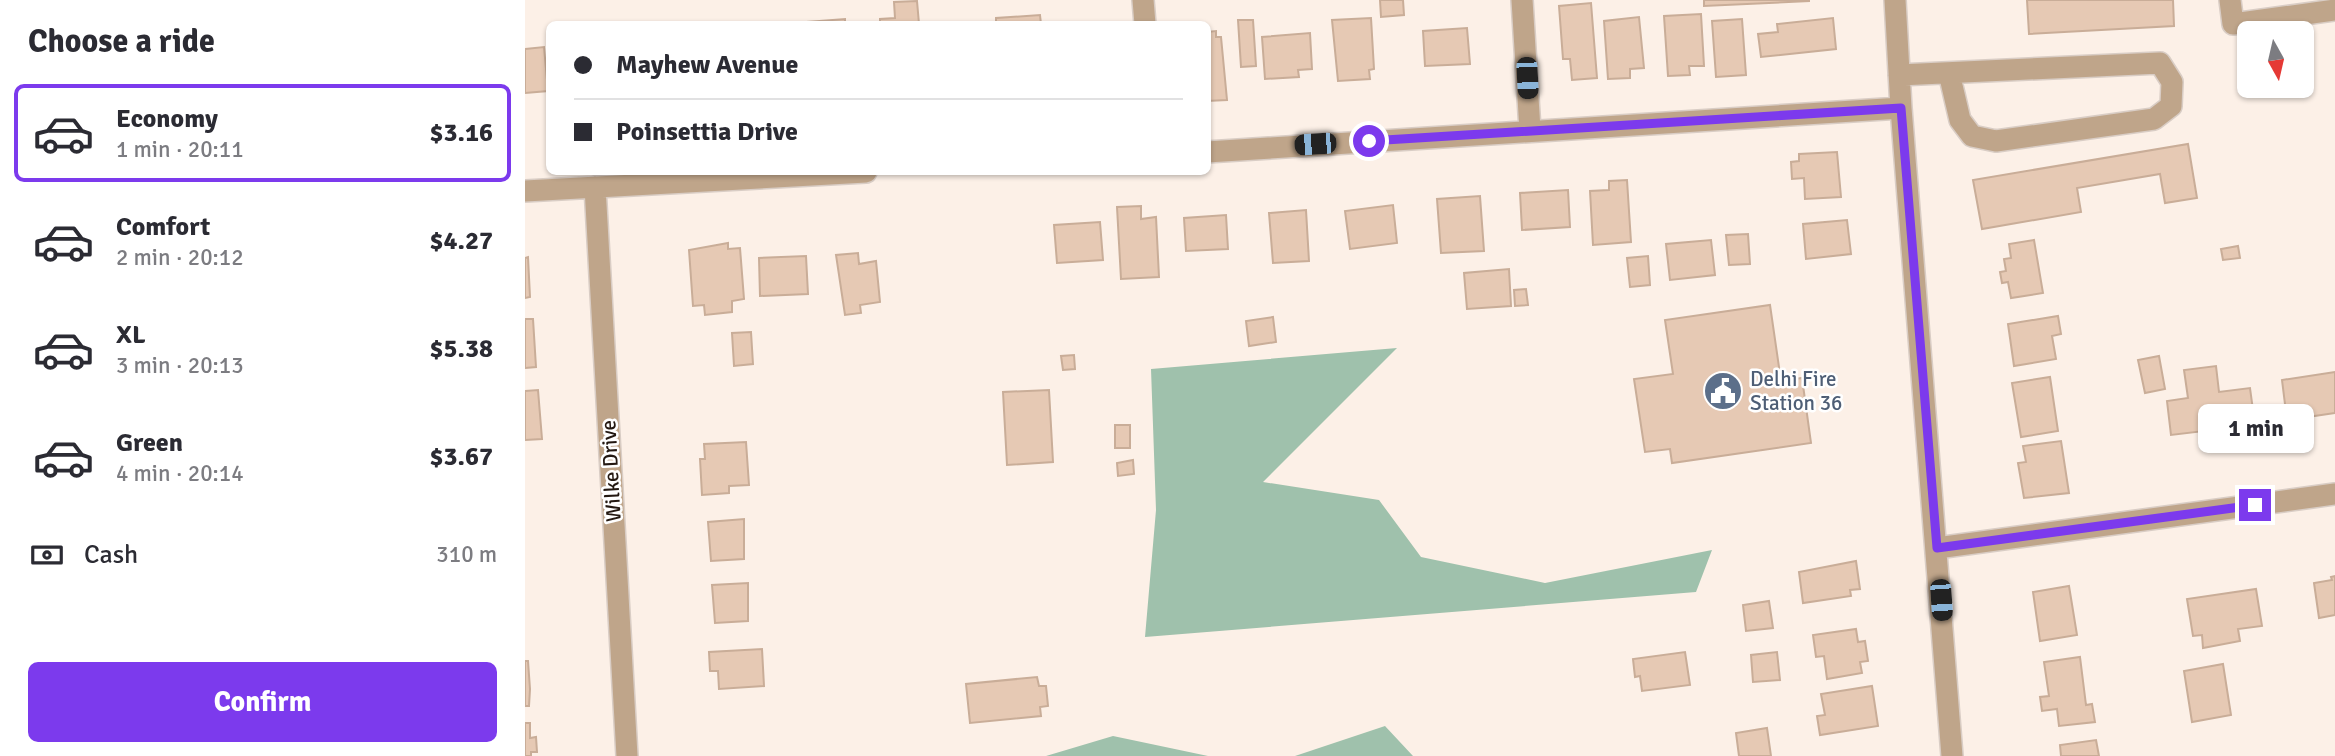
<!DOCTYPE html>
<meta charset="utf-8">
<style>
:root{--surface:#fff;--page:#f7f7f7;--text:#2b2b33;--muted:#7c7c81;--line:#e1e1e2;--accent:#7c3aed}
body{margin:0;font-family:Signika,sans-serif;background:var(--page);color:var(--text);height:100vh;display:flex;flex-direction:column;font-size:26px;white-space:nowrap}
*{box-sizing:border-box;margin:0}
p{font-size:23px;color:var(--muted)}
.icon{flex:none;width:38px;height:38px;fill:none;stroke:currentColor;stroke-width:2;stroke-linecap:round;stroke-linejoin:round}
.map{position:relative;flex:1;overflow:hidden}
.sheet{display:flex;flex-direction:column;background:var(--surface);width:525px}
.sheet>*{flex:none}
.hud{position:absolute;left:21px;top:21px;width:665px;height:154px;border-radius:10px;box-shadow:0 2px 5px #0004;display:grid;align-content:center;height:154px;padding:0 28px;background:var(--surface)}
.needle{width:46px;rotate:172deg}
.fabs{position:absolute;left:1712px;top:21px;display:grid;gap:14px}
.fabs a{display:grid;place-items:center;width:77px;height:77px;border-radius:10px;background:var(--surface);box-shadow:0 2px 5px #0004;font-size:35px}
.end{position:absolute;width:32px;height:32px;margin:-16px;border:9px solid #7c3aed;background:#fff;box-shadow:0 0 0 4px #fff}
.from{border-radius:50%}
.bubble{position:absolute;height:49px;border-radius:10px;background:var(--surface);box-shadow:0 2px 5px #0004;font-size:23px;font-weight:700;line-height:49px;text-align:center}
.car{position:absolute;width:21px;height:42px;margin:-21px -10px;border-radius:9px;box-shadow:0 0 5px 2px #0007;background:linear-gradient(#222 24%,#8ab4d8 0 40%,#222 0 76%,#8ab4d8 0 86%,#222 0)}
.hud b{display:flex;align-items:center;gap:24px;height:66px;font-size:26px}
.hud b+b{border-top:2px solid var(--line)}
.hud i{width:18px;height:18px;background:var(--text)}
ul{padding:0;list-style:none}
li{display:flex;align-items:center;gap:21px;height:98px;margin:0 14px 10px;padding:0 14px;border:4px solid transparent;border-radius:10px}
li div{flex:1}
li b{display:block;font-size:26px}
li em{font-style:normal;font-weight:700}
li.current{border-color:var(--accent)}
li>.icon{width:63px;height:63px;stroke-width:1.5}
h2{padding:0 28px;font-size:32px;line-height:84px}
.pay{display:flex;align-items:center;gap:18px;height:77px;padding:0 28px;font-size:26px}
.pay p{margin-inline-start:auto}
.primary-button{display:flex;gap:14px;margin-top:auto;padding:14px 28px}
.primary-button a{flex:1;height:80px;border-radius:10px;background:var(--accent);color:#fff;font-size:28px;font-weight:700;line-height:80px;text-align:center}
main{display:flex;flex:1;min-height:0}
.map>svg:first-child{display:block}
</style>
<main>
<section class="sheet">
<h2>Choose a ride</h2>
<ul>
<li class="current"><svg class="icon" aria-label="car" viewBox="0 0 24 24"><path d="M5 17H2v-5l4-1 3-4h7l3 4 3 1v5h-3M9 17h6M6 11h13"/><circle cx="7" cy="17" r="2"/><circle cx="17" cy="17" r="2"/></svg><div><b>Economy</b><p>1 min · 20:11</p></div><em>$3.16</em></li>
<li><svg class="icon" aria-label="car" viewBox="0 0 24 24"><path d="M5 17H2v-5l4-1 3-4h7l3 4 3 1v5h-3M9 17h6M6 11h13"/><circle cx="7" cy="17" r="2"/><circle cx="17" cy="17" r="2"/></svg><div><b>Comfort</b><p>2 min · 20:12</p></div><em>$4.27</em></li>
<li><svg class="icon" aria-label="car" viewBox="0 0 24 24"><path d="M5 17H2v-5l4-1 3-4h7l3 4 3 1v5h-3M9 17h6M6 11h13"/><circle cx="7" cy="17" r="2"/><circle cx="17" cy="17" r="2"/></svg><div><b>XL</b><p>3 min · 20:13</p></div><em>$5.38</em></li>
<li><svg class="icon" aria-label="car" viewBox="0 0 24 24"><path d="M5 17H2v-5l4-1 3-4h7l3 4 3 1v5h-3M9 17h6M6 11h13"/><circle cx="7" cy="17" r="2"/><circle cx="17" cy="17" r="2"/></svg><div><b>Green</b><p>4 min · 20:14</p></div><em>$3.67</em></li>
</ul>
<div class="pay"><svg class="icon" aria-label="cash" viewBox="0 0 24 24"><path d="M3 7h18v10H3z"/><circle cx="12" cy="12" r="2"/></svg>Cash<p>310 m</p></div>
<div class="primary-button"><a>Confirm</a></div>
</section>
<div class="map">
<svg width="1810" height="756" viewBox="0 0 1810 756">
<rect width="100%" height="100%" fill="#fcf0e7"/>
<path fill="#9fc1ac" d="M872,348L738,482L854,500L896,557L1020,583L1187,550L1171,592L620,637L631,510L626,369Z
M860,726L888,756H770Z
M588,736L683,756H521Z"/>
<path fill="#e6c9b4" stroke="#c9ad98" stroke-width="2" d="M855,0H878L879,15L856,17Z
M1179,0H1284V1L1179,6Z
M1502,0H1648L1649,26L1504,34Z
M392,1L394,24H355V19L370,18L369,2Z
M1066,3L1072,78L1047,80L1045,59H1038L1034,6Z
M1176,14L1179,66H1164L1165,75L1143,76L1139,16Z
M515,15L516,24H471V18Z
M1114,17L1119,68L1105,69V78L1083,79L1079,21Z
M846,18L849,69L844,70L845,79L813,81L807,20Z
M1308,18L1311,49L1236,57L1233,34L1253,32L1252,24Z
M320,19V24H282V22Z
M1217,19L1221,75L1191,77L1187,21Z
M713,20H728L731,66L716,67Z
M942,28L945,64L900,66L898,31Z
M691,31V37H696L702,100L682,101V32Z
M785,33L787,69L773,70L774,77L740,79L737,37Z
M19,47L23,91L0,93V49Z
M1663,144L1672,198L1640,203L1635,174L1552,188L1556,212L1457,229L1448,180Z
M1312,152L1316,197L1280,199L1279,178L1267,179L1266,162L1274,161V154Z
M1102,180L1106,242L1068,245L1065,191L1084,190V181Z
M1043,190L1045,227L997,230L995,193Z
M955,196L959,251L916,253L912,199Z
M868,205L872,243L825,249L820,211Z
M616,206V219L631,217L634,277L596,279L592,207Z
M781,210L784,261L748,263L744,213Z
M701,215L703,249L661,251L659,218Z
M1322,220L1326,254L1281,259L1278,224Z
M575,222L578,260L532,263L529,225Z
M1223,234L1225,264L1204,265L1201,235Z
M1186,240L1190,275L1145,280L1141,244Z
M1509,240L1518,293L1486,298L1483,282L1477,283L1475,272L1481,271L1479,259L1486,258L1484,244Z
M203,243V249L215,248L219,299L207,301V312L180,315L179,305L168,306L164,250Z
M1713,246L1715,258L1698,260L1696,249Z
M333,253L334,264L351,261L355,302L335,305L336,313L320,315L311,255Z
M281,256L283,294L235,296L234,258Z
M1123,256L1125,285L1105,287L1102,258Z
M3,257L5,297L0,298V258Z
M984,269L986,306L942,309L939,273Z
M1001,289L1003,305L990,306L989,290Z
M1245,305L1256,381L1277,378L1286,443L1147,463L1145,449L1120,452L1109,379L1148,374L1140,320Z
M1533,316L1536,334L1527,336L1531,359L1489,366L1483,324Z
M748,317L751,342L724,346L721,321Z
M0,319H8L11,367L0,368Z
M226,332L228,364L209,366L207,333Z
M549,355L550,369L538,370L536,356Z
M1634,356L1640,389L1620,393L1613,360Z
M1691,366L1694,392L1725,388L1730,425L1646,435L1642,401L1663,398L1659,370Z
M1810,372V413L1762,420L1757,380Z
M1525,377L1533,431L1496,437L1487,383Z
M13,390L17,439L0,440V391Z
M524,390L528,462L482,465L478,392Z
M590,425H605V448H590Z
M1536,441L1544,493L1499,498L1493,463L1501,462L1498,446Z
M221,442L224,485L204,486V493L177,495L175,459H180L179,444Z
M608,460L609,474L593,476L592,463Z
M219,519V559L186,561L183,522Z
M1331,561L1335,589L1325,590L1326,596L1278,603L1274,572Z
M1810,576V615L1794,618L1789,583L1807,580L1806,577Z
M223,583V621L190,623L187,585Z
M1544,586L1552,635L1515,641L1508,592Z
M1731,589L1737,626L1713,629L1715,641L1678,648L1677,635L1668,636L1662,599Z
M1244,601L1248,628L1221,631L1218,605Z
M1331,629L1333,642L1340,641L1343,661L1335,662L1337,673L1302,679L1299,656L1291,657L1288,635Z
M237,649L239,686L194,689L193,671H185L184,652Z
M1160,652L1165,685L1117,691L1115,676L1110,677L1108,659Z
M1252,652L1255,680L1228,682L1226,655Z
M1555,657L1561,705L1567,704L1570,722L1534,726L1532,709L1517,711L1515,697L1524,696L1519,662Z
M0,661H3L5,689L4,706H0Z
M1698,664L1706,715L1667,722L1659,671Z
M512,677L514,686H521L523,706L515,707L516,716L445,723L441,684Z
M1347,686L1353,726L1295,735L1292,716L1300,715L1296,694Z
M0,723H5V738L11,737L12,752H6V756H0Z
M1242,728L1246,756H1214L1211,733Z
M1571,740L1574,756H1536L1535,745Z"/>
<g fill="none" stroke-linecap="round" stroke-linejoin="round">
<defs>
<path id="minor" d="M618,0L620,24
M997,0L1005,130
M1370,0L1376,108L1427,756
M1705,0L1708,24L1810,10
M1374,75L1635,63L1647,82L1646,106L1629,119L1471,141L1447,136L1435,120L1424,73
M682,152L1376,108
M70,187L102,756
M0,191L341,172
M1412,548L1810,494"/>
</defs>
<use href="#minor" stroke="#d9cdc5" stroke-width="24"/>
<use href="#minor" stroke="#bfa58a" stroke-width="21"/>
</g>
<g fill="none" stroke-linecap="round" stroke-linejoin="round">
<path stroke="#7c3aed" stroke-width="9" d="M844,141L1376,108L1412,548L1730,505"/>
</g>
<defs>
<symbol id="civic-disc" viewBox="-11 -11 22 22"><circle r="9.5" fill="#5c6f8a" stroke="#fff"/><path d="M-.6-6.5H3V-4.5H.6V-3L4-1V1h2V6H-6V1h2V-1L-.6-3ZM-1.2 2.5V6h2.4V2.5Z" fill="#fff"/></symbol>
</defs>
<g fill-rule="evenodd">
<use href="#civic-disc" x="1176" y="369" width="44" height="44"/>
</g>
<g text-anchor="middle" stroke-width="5" stroke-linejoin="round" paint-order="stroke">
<g font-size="21" fill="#4e5e75" stroke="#fff" text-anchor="start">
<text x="1225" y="386">Delhi Fire<tspan x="1225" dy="24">Station 36</tspan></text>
</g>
<g font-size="21" fill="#231811" stroke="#fff">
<text transform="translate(86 471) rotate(-93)" y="7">Wilke Drive</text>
</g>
</g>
</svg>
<div class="fabs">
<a><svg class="needle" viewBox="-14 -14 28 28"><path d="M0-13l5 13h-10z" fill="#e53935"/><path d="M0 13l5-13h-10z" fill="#7c7c81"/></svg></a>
</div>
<i class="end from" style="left:844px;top:141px"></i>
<i class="end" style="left:1730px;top:505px"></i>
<div class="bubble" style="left:1673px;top:404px;width:116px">1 min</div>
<i class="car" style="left:1002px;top:78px;rotate:177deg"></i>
<i class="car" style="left:790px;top:144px;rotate:266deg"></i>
<i class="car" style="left:1416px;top:600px;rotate:176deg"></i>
<div class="hud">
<b><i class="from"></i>Mayhew Avenue</b>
<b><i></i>Poinsettia Drive</b>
</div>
</div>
</main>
